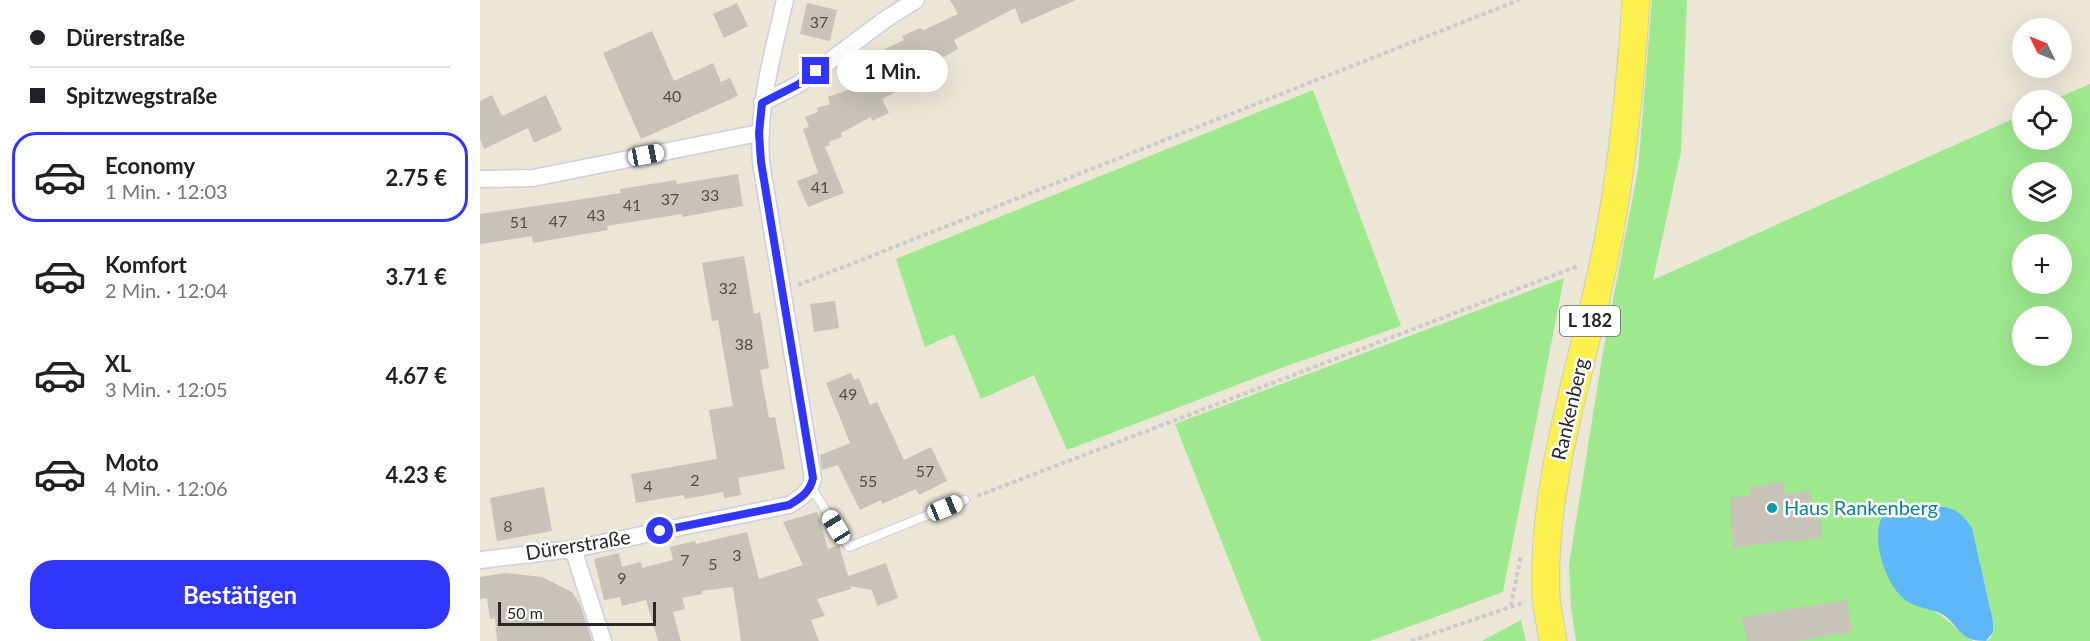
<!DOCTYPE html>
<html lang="de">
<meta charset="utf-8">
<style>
:root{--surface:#fff;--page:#f2f2f2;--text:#202124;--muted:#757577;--line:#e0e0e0;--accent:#3136ff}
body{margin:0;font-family:Lato,sans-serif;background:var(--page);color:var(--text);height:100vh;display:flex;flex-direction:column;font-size:22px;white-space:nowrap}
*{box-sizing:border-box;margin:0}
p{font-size:20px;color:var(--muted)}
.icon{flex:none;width:33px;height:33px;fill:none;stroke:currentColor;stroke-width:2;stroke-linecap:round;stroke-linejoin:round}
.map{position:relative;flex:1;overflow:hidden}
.drawer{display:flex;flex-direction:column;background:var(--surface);width:480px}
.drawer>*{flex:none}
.hud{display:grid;align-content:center;height:132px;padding:0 30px;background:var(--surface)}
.needle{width:39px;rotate:313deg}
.buttons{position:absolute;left:1532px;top:18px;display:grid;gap:12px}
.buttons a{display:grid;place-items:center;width:60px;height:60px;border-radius:50%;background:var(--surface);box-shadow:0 6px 24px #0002;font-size:30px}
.scale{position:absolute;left:18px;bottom:15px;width:158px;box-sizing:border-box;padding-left:6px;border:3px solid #282828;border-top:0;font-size:16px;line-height:21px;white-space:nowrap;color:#282828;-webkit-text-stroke:4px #fff;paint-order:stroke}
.end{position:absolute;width:27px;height:27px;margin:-14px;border:8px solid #3136ff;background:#fff;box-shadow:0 0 0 3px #fff}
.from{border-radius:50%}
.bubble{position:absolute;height:42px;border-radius:21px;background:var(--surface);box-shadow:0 6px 24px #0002;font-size:20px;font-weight:700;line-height:42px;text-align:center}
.car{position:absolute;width:18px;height:36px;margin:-18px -9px;border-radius:8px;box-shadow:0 0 4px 2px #0007;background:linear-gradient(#fff 24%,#345 0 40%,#fff 0 76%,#345 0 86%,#fff 0)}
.hud b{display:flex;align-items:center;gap:21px;height:57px;font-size:22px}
.hud b+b{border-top:2px solid var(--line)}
.hud i{width:15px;height:15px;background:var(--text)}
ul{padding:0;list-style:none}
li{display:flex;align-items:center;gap:18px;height:90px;margin:0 12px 9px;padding:0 18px;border:3px solid transparent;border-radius:24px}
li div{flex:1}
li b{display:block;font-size:22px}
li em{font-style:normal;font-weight:700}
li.selected{border-color:var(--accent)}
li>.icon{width:54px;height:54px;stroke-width:1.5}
.cta{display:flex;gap:12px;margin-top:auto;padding:12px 30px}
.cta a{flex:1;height:69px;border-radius:24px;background:var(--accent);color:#fff;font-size:24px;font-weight:700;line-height:69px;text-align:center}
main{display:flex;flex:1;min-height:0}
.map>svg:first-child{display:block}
</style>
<main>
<section class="drawer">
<div class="hud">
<b><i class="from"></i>Dürerstraße</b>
<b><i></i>Spitzwegstraße</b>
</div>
<ul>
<li class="selected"><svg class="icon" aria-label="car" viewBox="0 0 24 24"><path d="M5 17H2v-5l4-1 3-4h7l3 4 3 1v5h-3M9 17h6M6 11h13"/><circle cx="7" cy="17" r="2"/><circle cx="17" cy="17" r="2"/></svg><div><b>Economy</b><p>1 Min. · 12:03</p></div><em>2.75 €</em></li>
<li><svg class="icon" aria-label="car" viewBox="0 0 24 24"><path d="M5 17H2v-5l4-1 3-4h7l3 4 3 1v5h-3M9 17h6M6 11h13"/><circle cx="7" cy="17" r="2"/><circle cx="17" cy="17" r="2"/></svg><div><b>Komfort</b><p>2 Min. · 12:04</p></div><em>3.71 €</em></li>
<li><svg class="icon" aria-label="car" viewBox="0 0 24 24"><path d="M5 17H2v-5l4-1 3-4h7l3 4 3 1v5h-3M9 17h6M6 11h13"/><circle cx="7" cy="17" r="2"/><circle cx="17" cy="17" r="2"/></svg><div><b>XL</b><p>3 Min. · 12:05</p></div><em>4.67 €</em></li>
<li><svg class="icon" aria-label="car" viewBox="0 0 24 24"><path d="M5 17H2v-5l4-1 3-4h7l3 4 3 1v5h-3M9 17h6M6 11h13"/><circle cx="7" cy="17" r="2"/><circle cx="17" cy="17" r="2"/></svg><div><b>Moto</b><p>4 Min. · 12:06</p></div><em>4.23 €</em></li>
</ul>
<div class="cta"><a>Bestätigen</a></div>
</section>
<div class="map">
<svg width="1610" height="641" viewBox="0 0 1610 641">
<rect width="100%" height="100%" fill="#ece6d7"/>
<path fill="#9ee88e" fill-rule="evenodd" d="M1172,0H1207L1201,152L1173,280L1542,115V140H1581V100H1573L1610,84V641H1506L1511,638L1513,621L1492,529C1469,496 1452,506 1418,512L1450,609C1467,617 1477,631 1493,641H1096L1091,608L1089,565L1123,352L1158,170ZM1542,172H1581V212H1542ZM1542,244H1581V284H1542ZM1542,316H1581V356H1542Z
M833,90L921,326L801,368L587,450L554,375L501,399L474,334L445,347L416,259Z
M1084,278L1023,592L890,641H781L695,424Z
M1041,620L1046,641H1002Z"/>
<path fill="#60b7f8" d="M1450,506C1473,506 1479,510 1492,528L1513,621V632L1506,641C1480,641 1482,630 1465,616C1455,609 1441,609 1430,603C1407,591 1390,540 1402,517L1418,512Z"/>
<path fill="#c7c3b8" d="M470,0H596L541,24L535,8L474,40L478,49L458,60L462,68L402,99L409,113L392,121L391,117L361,133L362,137L349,142L350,145L345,147L364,193L328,207L317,181L338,173L323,129L329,127L325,117L338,112L337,108L350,104L348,97L376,87L368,72L404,53L399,52L424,40L422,36L440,28L444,30L478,14Z
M257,3L268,26L244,38L233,14Z
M327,3L357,10L350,41L320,34Z
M172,31L194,81L233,63L241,82L250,78L258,96L161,139L123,53Z
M12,95L22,116L66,95L82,130L54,143L48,128L4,149L0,139V101Z
M258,174L263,206L202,217V214L164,220L127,226L128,230L53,243L52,236L0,244V214L103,199L141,193L140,189L196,180L197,184Z
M264,256L274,314L280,312L289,368L280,370L289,418L295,417L305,469L258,478L261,495L244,498L243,492L205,499L204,495L156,503L151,474L237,459L229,410L253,406L238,320L232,321L222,263Z
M355,301L359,328L334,332L330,304Z
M371,373L374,380L379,378L390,405L397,402L424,460L451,447L467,481L439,495L436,489L402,504L401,500L380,510L358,465L342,470L340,455L370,443L346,383Z
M1303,482L1305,494L1330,491L1334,519L1340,518L1342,538L1311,542V540L1253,548L1250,498L1271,495L1269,487Z
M64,487L72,531L17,541L10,498Z
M337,512L348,549L359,545L368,576L406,563L418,598L397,606L392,590L370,586L371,589L337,599L345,616L331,620L339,641H261L253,587L222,591V594L202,598L205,609L193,612L201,641H178L166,600L142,606L140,597L124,600L114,559L139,553L142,567L161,562L162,568L193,560L190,547L215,541L216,544L267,532L279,579L323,565L303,522Z
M25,573L62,577L92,592L100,604L112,641H17L15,618L10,619L7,598L0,599V577Z
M1367,600L1372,632L1316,641H1267L1262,617Z"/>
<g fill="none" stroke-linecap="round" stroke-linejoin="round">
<defs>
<path id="service" d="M331,487L369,547L485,500"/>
<path id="minor" d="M282,103L319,84L406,19L436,0
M0,179L53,178L279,133
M93,549L123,641
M0,560L93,549L309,505C321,498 330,492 333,478L281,162C277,106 293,54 305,0"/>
<path id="primary" d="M1073,641C1071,626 1067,611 1066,596C1061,471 1109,352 1130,230C1144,154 1151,77 1156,0"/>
</defs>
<use href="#service" stroke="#cdcde3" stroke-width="10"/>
<use href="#minor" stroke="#cdcde3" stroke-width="19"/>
<use href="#primary" stroke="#cbcbcb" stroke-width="29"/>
<path stroke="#cbcbcb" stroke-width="4" stroke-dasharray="4.5 3" stroke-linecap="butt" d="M318,285L1039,0
M497,496L1098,266
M1031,606L1041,554
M931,641L1045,602"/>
<use href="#service" stroke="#fff" stroke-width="8"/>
<use href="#minor" stroke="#fff" stroke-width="16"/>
<use href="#primary" stroke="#fcf04c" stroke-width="27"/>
</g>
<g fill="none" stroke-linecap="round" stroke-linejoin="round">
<path stroke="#3136ff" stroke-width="8" d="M180,531L309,505C321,498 330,492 333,478L281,162L279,133L282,103L319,84L336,71"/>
</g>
<circle fill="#0f9aa8" stroke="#fff" stroke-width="2" cx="1292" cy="508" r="6"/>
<g text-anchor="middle" stroke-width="5" stroke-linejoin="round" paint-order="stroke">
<g font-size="16" fill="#504f4c">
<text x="339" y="28">37</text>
<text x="192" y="102">40</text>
<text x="340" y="193">41</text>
<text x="230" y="201">33</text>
<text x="190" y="205">37</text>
<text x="152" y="211">41</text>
<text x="116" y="221">43</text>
<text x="78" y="227">47</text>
<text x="39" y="228">51</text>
<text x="248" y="294">32</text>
<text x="264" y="350">38</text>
<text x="368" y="400">49</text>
<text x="445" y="477">57</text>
<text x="215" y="486">2</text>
<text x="388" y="487">55</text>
<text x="168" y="492">4</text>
<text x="28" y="532">8</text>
<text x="257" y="561">3</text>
<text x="205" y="566">7</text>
<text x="233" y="570">5</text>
<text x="142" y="584">9</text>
</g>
<rect fill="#fff" stroke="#686868" stroke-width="1.5" x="1080" y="306" width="60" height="30" rx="4.5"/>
<g font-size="18" font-weight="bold" fill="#282828">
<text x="1110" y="327">L 182</text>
</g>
<g font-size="20" fill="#282828" stroke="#fff">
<text transform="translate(1090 409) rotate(-77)" y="7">Rankenberg</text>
<text transform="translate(98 545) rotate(-9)" y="7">Dürerstraße</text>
</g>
<g font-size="20" fill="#0d838f" stroke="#fff" text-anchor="start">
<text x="1304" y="515">Haus Rankenberg</text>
</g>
</g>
</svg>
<div class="buttons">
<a><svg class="needle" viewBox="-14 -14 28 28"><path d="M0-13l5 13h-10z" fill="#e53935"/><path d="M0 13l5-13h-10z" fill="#757577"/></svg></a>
<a><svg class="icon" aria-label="locate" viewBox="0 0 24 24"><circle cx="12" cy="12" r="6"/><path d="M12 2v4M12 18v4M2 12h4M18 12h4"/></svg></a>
<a><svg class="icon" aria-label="layers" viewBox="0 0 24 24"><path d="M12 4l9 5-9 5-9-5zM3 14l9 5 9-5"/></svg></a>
<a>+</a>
<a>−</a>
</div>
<div class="scale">50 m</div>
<i class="end from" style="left:180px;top:531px"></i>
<i class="end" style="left:336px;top:71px"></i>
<div class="bubble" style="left:357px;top:50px;width:111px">1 Min.</div>
<i class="car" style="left:166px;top:155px;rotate:79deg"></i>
<i class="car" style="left:465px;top:508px;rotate:68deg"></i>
<i class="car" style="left:356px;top:527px;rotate:328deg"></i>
</div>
</main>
